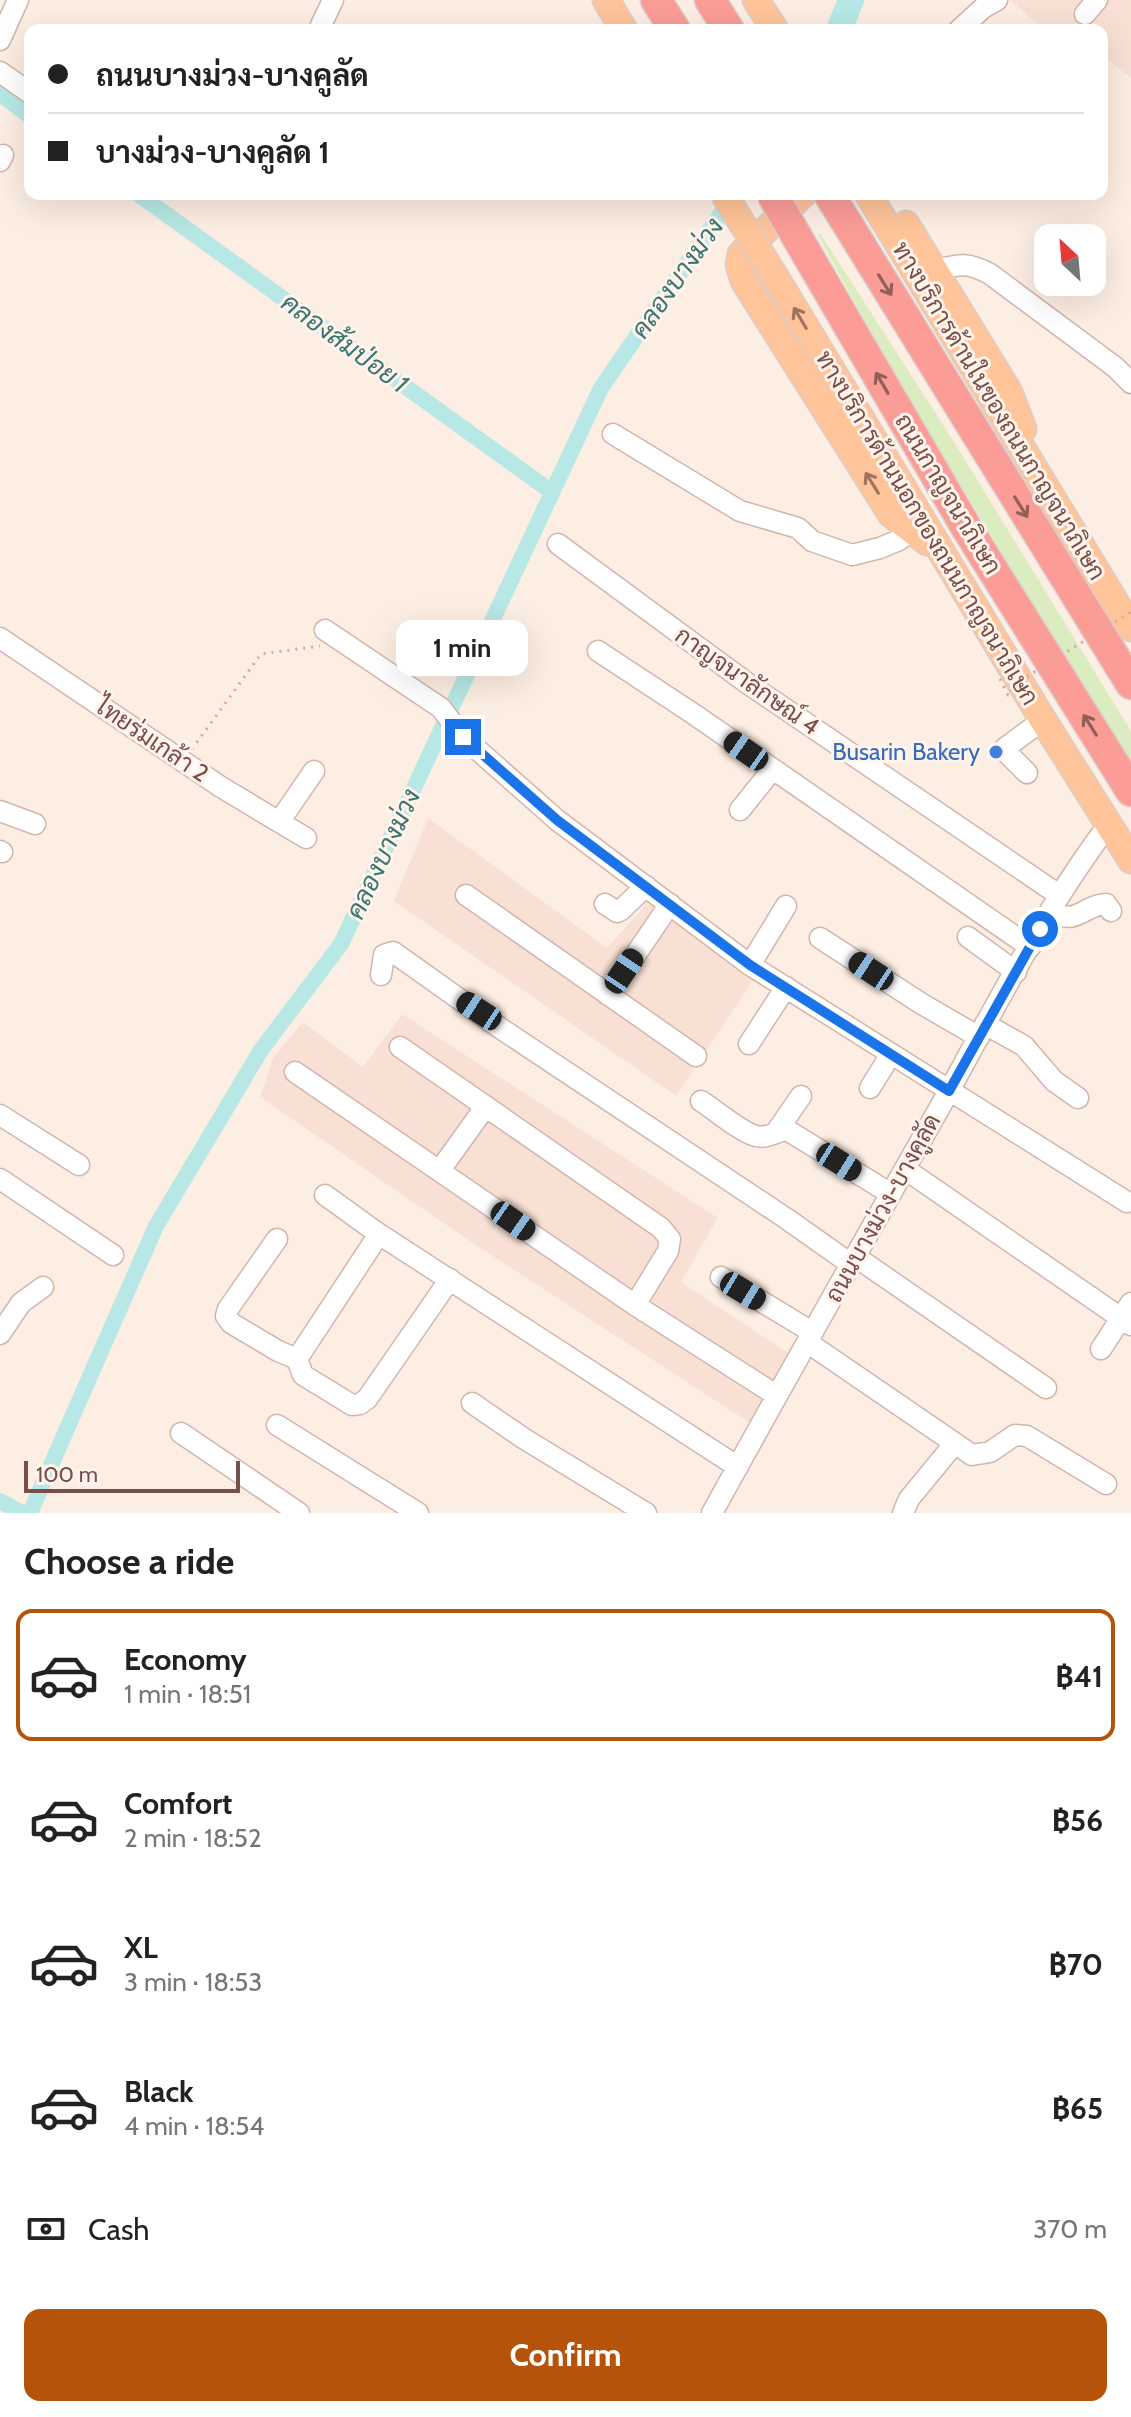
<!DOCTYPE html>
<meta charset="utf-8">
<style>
:root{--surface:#fff;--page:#f6f6f6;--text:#222;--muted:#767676;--line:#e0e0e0;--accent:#b45309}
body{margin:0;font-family:Cabin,Sarabun,sans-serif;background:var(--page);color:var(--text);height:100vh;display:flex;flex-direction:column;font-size:30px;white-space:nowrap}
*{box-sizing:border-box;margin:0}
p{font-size:26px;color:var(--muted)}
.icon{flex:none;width:44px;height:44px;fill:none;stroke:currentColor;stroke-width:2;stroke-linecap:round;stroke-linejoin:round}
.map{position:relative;height:1513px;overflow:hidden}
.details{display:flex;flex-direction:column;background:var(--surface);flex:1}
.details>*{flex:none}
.top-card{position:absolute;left:24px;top:24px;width:1084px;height:176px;border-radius:16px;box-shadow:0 8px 32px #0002;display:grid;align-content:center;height:176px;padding:0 24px;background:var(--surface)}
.needle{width:52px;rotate:334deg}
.controls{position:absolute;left:1034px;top:224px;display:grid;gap:16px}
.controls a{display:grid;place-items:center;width:72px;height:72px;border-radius:16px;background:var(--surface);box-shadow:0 8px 32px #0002;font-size:40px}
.scale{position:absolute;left:24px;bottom:20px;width:216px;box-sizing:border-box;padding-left:8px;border:4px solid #774f48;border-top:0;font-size:22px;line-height:28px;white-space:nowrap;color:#774f48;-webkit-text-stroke:6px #fff3eb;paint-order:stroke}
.end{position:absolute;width:36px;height:36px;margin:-18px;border:10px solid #1a73e8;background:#fff;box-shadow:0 0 0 4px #fff}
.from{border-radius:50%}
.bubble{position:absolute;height:56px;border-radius:16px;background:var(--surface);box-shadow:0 8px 32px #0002;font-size:26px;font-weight:700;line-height:56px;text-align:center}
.car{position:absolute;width:24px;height:48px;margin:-24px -12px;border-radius:10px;box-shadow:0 0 6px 2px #0007;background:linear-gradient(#222 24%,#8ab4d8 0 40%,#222 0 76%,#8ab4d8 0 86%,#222 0)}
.top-card b{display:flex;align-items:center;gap:28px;height:76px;font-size:30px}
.top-card b+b{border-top:2px solid var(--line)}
.top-card i{width:20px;height:20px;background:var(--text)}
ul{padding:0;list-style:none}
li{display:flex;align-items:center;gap:24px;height:132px;margin:0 16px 12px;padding:0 8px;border:4px solid transparent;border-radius:16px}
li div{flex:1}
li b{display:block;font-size:30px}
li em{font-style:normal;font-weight:700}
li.active{border-color:var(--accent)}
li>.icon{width:72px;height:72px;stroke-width:1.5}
h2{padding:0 24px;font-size:36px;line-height:96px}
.pay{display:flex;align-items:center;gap:20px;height:88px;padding:0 24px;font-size:30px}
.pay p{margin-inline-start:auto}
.button{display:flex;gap:16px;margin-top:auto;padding:16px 24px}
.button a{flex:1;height:92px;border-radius:16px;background:var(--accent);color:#fff;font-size:32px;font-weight:700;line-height:92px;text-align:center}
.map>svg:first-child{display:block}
</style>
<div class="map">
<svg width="1131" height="1513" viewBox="0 0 1131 1513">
<rect width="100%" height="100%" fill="#fdeee3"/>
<path fill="#f8e1d4" d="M1010,0H1131V78L1102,55V30H1045Z
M428,818L607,948L652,898L755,978L676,1096L394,901Z
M402,1014L718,1218L681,1282L788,1353L750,1423L474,1244L260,1097L273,1058L303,1022L363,1067Z"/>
<path fill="#dbecc1" d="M820,233L954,442L1131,731V764C1024,589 915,416 818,235Z"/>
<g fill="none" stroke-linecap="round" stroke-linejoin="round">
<path stroke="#b7e8e5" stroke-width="16" d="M0,94L30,116
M138,194L552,492
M0,1501L22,1513
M30,1513L156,1226L261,1050L341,944L601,388L733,196"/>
<path stroke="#b7e8e5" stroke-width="26" d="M839,30L851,0"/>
<defs>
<path id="minor" d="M1085,14L1097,0
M321,25L333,0
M959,30L983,8L997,0
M0,40L18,0
M0,72L30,93
M0,161L3,155
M936,270C960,264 968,262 990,274L1115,367L1131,383
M613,434L740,511L798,528L812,541L852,555L880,548L899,540L913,529
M558,544L747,683L1059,895
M325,630L441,708L463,737L557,820L750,965L1127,1202
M0,638L221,787L306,838
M598,651L695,715L1030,947
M1027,773L1006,752L1005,748L1043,720
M740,810L772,770
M0,811L35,824
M279,822L314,771
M0,851L2,852
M466,895L696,1056
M605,904L617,912L621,910L646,886
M1050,911C1078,927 1082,905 1106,904L1111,911
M968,937L1016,972
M820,938L922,1004L979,1037
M750,965L786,906
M381,975L384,955L393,952L500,1028L787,1219L852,1265
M608,995L670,904
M985,1024L1024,1046L1054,1081L1078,1098
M749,1044L786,987
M400,1047L661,1228L670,1239L668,1251L635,1305
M295,1072L635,1305L776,1395
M870,1088L891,1054
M701,1101C715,1110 742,1133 756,1136C767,1139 776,1131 787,1130L891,1194
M0,1115L79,1165
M777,1131L801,1096
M905,1169L1131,1325
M440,1170L486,1106
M0,1179L113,1255
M325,1195L379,1234L738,1467
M277,1239L228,1309L226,1316L231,1323L278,1351L297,1359L379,1234
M856,1257L1046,1388
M721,1277L812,1332
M0,1334L21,1303L43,1287
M807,1342L972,1455L990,1452L1015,1435L1027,1436L1106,1484
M1101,1349L1131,1303
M297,1359L303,1375L352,1405L360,1404L367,1399L450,1279
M472,1403L523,1438L646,1513
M277,1425L418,1513
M181,1433L299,1513
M712,1513C788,1375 866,1237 944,1100C996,1006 1044,910 1109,824
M903,1513L909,1499L955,1443"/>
<path id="major" d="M606,0L624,30
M756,0L775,30
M803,194L741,254L739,265L744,281L891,514L927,542
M868,194L1131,628
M906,224L1009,392L1023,429
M782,288L1043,720L1131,860"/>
<path id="highway" d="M656,0L675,30
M710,0L729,30
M829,194L1131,684
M808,256L966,527L1131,791"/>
</defs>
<use href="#minor" stroke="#d2b5ac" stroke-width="23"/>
<use href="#major" stroke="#d9cecc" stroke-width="29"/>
<use href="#highway" stroke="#d9cecc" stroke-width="33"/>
<path stroke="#d9a79c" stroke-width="3" stroke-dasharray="2 6" stroke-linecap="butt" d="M192,749L261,654L320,646"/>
<use href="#minor" stroke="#fff" stroke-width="20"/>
<use href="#major" stroke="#ffc499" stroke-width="26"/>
<use href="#highway" stroke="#fb9c97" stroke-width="30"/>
<defs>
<path id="major-bridge" d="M724,194L782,288"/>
<path id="highway-bridge" d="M772,194L808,256"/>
</defs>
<use href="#major-bridge" stroke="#d9cecc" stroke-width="29" stroke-linecap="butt"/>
<use href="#highway-bridge" stroke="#d9cecc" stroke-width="33" stroke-linecap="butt"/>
<path stroke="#d9a79c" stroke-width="3" stroke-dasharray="2 6" stroke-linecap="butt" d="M1000,679L1008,695L1012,692L1010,687L1131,612"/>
<use href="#major-bridge" stroke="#ffc499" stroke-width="26"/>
<use href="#highway-bridge" stroke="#fb9c97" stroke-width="30"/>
</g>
<defs><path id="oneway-shaft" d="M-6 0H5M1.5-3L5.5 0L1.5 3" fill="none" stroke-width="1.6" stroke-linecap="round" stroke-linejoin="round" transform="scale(2)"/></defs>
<g stroke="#915e58">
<use href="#oneway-shaft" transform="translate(885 285) rotate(58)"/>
<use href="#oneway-shaft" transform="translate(882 383) rotate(-120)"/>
<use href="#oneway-shaft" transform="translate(1021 507) rotate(58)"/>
<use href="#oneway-shaft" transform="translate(1090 725) rotate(-122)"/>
</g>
<g stroke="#a07260">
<use href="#oneway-shaft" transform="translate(800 318) rotate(-121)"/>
<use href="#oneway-shaft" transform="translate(872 483) rotate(-122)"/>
</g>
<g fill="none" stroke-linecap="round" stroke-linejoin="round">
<path stroke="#1a73e8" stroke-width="10" d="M463,737L557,820L750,965L949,1091L1040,929"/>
</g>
<circle fill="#3f7fe0" stroke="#fff3eb" stroke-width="3" cx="996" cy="752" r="8"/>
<g text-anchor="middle" stroke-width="6" stroke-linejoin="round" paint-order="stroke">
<g font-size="24" fill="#774f48" stroke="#fff3eb">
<text transform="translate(999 411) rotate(59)" y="8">ทางบริการด้านในของถนนกาญจนาภิเษก</text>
<text transform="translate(948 494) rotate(59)" y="8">ถนนกาญจนาภิเษก</text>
<text transform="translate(927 528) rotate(59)" y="8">ทางบริการด้านนอกของถนนกาญจนาภิเษก</text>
<text transform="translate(747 681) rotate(35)" y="8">กาญจนาลักษณ์ 4</text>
<text transform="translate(152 740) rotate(34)" y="8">ไทยร่มเกล้า 2</text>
<text transform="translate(883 1208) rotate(-61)" y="8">ถนนบางม่วง-บางคูลัด</text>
</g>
<g font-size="24" fill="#366cbe" stroke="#fff3eb" text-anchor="end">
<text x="980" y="760">Busarin Bakery</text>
</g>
<g font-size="26" font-style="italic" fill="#387674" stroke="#fff3eb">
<text transform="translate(677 278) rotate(-55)" y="9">คลองบางม่วง</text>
<text transform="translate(345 343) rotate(36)" y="9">คลองส้มป่อย 1</text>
<text transform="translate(383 854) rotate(-65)" y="9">คลองบางม่วง</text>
</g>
</g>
</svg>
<div class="controls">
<a><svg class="needle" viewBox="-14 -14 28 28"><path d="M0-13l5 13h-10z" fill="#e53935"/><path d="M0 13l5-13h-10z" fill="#767676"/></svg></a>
</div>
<div class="scale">100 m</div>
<i class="end from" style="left:1040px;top:929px"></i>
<i class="end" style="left:463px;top:737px"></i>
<div class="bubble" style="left:396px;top:620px;width:132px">1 min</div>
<i class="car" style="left:746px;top:751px;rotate:305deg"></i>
<i class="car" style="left:624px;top:971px;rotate:34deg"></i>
<i class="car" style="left:871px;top:971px;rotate:303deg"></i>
<i class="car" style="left:479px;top:1011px;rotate:303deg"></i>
<i class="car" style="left:839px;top:1162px;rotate:122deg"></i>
<i class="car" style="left:513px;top:1221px;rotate:125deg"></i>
<i class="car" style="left:743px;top:1291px;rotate:121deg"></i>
<div class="top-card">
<b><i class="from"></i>ถนนบางม่วง-บางคูลัด</b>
<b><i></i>บางม่วง-บางคูลัด 1</b>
</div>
</div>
<section class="details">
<h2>Choose a ride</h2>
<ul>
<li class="active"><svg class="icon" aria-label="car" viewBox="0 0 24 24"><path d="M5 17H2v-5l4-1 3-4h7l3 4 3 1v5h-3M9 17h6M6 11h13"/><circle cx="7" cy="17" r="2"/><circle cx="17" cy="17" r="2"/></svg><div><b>Economy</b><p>1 min · 18:51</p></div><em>฿41</em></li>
<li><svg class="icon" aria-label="car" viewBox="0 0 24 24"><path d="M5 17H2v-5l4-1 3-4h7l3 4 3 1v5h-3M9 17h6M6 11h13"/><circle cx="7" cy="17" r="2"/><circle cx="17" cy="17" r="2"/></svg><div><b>Comfort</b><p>2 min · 18:52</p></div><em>฿56</em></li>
<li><svg class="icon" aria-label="car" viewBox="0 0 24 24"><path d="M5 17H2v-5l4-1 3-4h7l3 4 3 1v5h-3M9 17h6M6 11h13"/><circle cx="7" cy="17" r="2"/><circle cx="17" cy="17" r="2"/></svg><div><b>XL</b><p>3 min · 18:53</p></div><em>฿70</em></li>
<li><svg class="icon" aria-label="car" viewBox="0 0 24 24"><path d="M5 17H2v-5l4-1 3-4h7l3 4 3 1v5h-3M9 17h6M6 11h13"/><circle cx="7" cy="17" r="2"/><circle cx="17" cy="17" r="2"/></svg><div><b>Black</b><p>4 min · 18:54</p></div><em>฿65</em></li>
</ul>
<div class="pay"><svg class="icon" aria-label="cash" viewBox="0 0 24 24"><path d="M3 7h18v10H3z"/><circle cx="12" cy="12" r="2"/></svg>Cash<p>370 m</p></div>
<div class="button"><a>Confirm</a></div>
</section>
